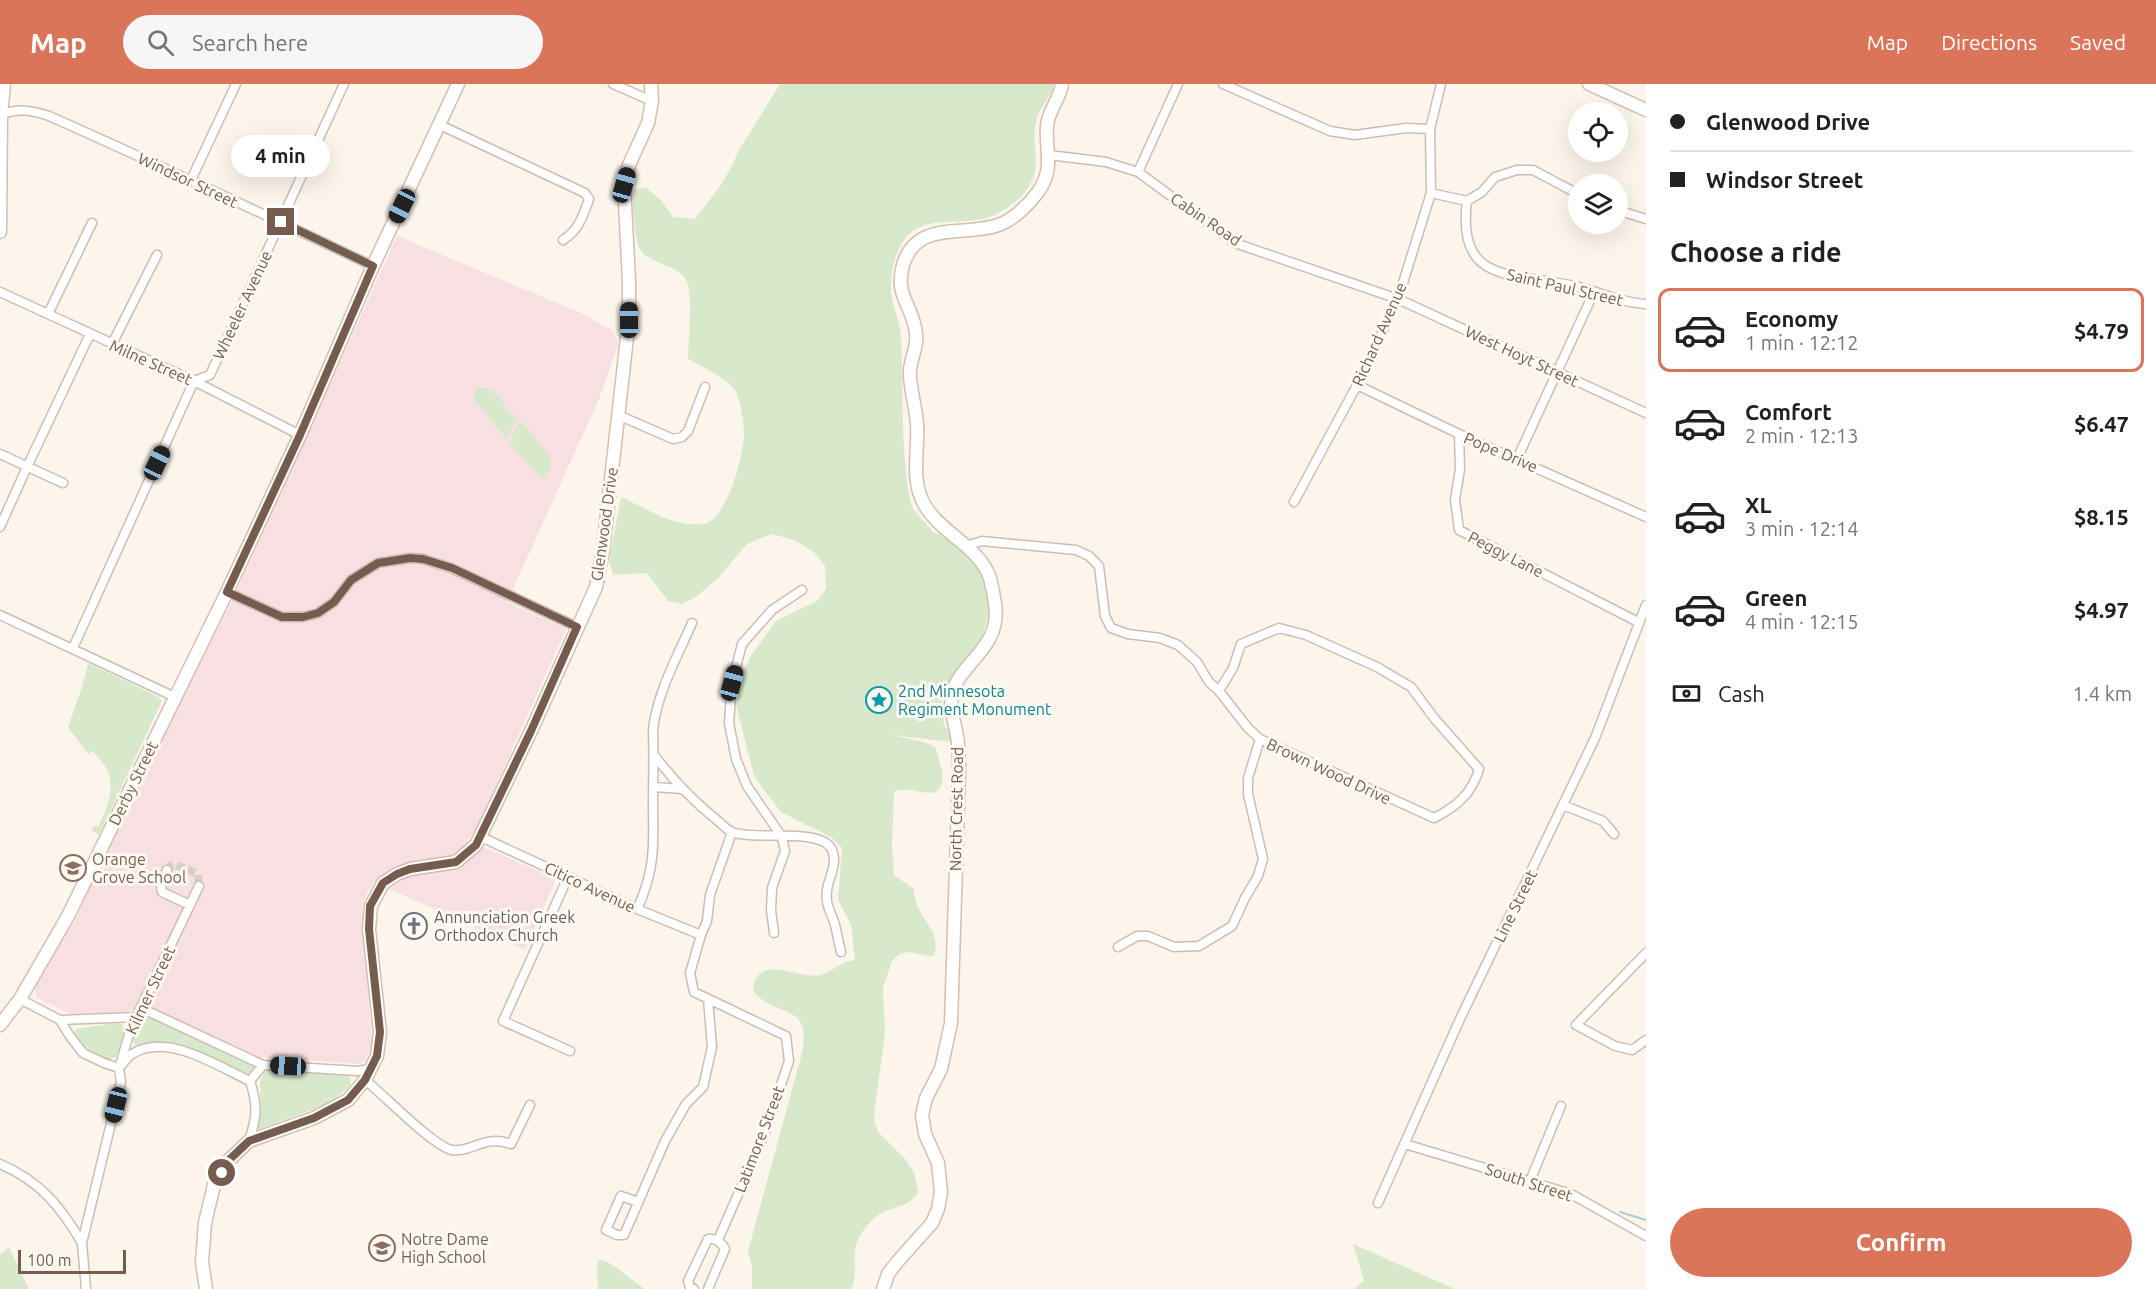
<!DOCTYPE html>
<meta charset="utf-8">
<style>
:root{--surface:#fff;--page:#f6f6f6;--text:#202124;--muted:#757577;--line:#e0e0e0;--accent:#db755a}
body{margin:0;font-family:Ubuntu,sans-serif;background:var(--page);color:var(--text);height:100vh;display:flex;flex-direction:column;font-size:22px;white-space:nowrap}
*{box-sizing:border-box;margin:0}
p{font-size:20px;color:var(--muted)}
.icon{flex:none;width:33px;height:33px;fill:none;stroke:currentColor;stroke-width:2;stroke-linecap:round;stroke-linejoin:round}
.map{position:relative;flex:1;overflow:hidden}
.panel{display:flex;flex-direction:column;background:var(--surface);width:510px}
.panel>*{flex:none}
.top-card{display:grid;align-content:center;height:132px;padding:0 24px;background:var(--surface)}
.controls{position:absolute;left:1568px;top:18px;display:grid;gap:12px}
.controls a{display:grid;place-items:center;width:60px;height:60px;border-radius:50%;background:var(--surface);box-shadow:0 6px 24px #0002;font-size:30px}
.scale{position:absolute;left:18px;bottom:15px;width:108px;box-sizing:border-box;padding-left:6px;border:3px solid #755c4f;border-top:0;font-size:16px;line-height:21px;white-space:nowrap;color:#755c4f;-webkit-text-stroke:4px #fef9f1;paint-order:stroke}
.end{position:absolute;width:27px;height:27px;margin:-14px;border:8px solid #755c4f;background:#fff;box-shadow:0 0 0 3px #fff}
.from{border-radius:50%}
.bubble{position:absolute;height:42px;border-radius:21px;background:var(--surface);box-shadow:0 6px 24px #0002;font-size:20px;font-weight:700;line-height:42px;text-align:center}
.car{position:absolute;width:18px;height:36px;margin:-18px -9px;border-radius:8px;box-shadow:0 0 4px 2px #0007;background:linear-gradient(#222 24%,#8ab4d8 0 40%,#222 0 76%,#8ab4d8 0 86%,#222 0)}
.top-card b{display:flex;align-items:center;gap:21px;height:57px;font-size:22px}
.top-card b+b{border-top:2px solid var(--line)}
.top-card i{width:15px;height:15px;background:var(--text)}
ul{padding:0;list-style:none}
li{display:flex;align-items:center;gap:18px;height:84px;margin:0 12px 9px;padding:0 12px;border:3px solid transparent;border-radius:12px}
li div{flex:1}
li b{display:block;font-size:22px}
li em{font-style:normal;font-weight:700}
li.active{border-color:var(--accent)}
li>.icon{width:54px;height:54px;stroke-width:1.5}
h2{padding:0 24px;font-size:27px;line-height:72px}
.pay{display:flex;align-items:center;gap:15px;height:66px;padding:0 24px;font-size:22px}
.pay p{margin-inline-start:auto}
.button{display:flex;gap:12px;margin-top:auto;padding:12px 24px}
.button a{flex:1;height:69px;border-radius:36px;background:var(--accent);color:#fff;font-size:24px;font-weight:700;line-height:69px;text-align:center}
header{display:flex;align-items:center;gap:36px;box-sizing:border-box;height:84px;padding:0 30px;background:var(--accent);color:#fff}
header strong{font-size:28px}
nav{display:flex;gap:33px;margin-inline-start:auto;font-size:21px}
.search{width:420px;height:54px;background:var(--page);display:flex;align-items:center;gap:15px;box-sizing:border-box;padding:0 21px;border-radius:33px;color:var(--muted);font-size:22px}
main{display:flex;flex:1;min-height:0}
.map>svg:first-child{display:block}
</style>
<header>
<strong>Map</strong>
<div class="search"><svg class="icon" aria-label="search" viewBox="0 0 24 24"><circle cx="10" cy="10" r="6"/><path d="M15 15l6 6"/></svg>Search here</div>
<nav><a>Map</a><a>Directions</a><a>Saved</a></nav>
</header>
<main>
<div class="map">
<svg width="1646" height="1205" viewBox="0 0 1646 1205">
<rect width="100%" height="100%" fill="#fbf5eb"/>
<path fill="#f8dfe2" d="M397,152L581,229L612,246L618,260L599,315L507,518L566,545L478,742L468,756L556,795L525,866L374,798L369,805L362,822L372,960L366,976L360,980L259,973L154,925L132,926L108,932L78,934L36,913L34,901L60,857L74,839L161,646L231,520Z"/>
<path fill="#d7e9ca" d="M780,0H1053V6C1047,16 1038,27 1036,38C1030,65 1045,83 1025,108C1016,120 997,132 983,135C961,140 936,134 916,145C898,155 891,183 891,202C890,220 901,237 901,255C904,310 900,366 911,420L914,426L934,449L946,451L977,483L986,497L990,525L980,562L951,600L944,603L942,618L944,642L952,648L953,658L892,651L924,658L936,664C938,674 944,688 942,697C939,722 910,698 894,708L892,759L894,791L914,805C914,835 943,844 934,871L929,872L908,868L899,870L892,877L883,904L885,949L874,1031L875,1040L879,1049L905,1075L914,1088L918,1108C910,1122 897,1122 883,1128C877,1131 870,1138 866,1143C846,1166 861,1185 851,1205H752V1182L748,1167L802,969C812,917 777,936 753,907C756,867 799,896 820,891C832,888 842,877 855,876L851,841L838,816L842,764L831,753L781,728L769,713L754,692L736,621L740,599L750,573L776,537L817,517L826,505L825,482L814,468L794,456L772,450L747,460L719,493L697,512L682,520L668,517L647,489L613,491L609,476L621,413C645,424 675,444 703,440C727,437 744,370 744,349C744,341 740,315 736,308C727,293 703,284 688,275C688,257 694,210 686,196C677,179 649,181 640,165C634,155 633,120 632,105L646,104L661,116L673,133L695,135C711,115 729,92 738,68Z
M486,303C491,307 499,310 501,316C506,325 508,329 517,334L507,356L474,315L476,305Z
M520,336L550,372L551,382L543,395L540,394L509,358Z
M88,579L159,613L162,617L99,751L91,746L94,742L98,743C113,713 119,691 92,667L88,670L68,643L82,603Z
M150,933L242,976L256,984L251,991L244,990L178,960H155L137,964L132,956L143,934Z
M116,939L122,940L125,947L116,973L106,977L81,960L74,951L76,945Z
M270,985L345,990L350,993L351,1001L330,1019L260,1045L258,1044L261,1029L260,998L265,987Z
M1353,1160L1455,1205H1354L1364,1196Z
M9,1163L29,1205H0V1171Z
M603,1176C619,1183 630,1196 645,1205H598L597,1187L598,1177Z"/>
<g fill="none" stroke-linecap="round" stroke-linejoin="round">
<path stroke="#a7cfd5" stroke-width="2" d="M1620,1128L1646,1136"/>
<path stroke="#dacfc4" stroke-width="8" stroke-dasharray="8 4" stroke-linecap="butt" d="M167,786L171,781H176L198,790L199,802"/>
<defs>
<path id="street" d="M613,0L652,17
M1223,0L1330,47L1355,51L1406,44L1430,45
M0,31C18,24 31,26 49,32C158,80 265,131 373,182
M440,41L585,109L589,115C583,132 579,146 563,156
M1049,71L1106,78L1138,88L1235,159L1398,215L1646,329
M1138,88L1178,0
M191,96L236,0
M1431,109L1467,117L1482,108L1495,93L1517,86H1533L1578,110
M1467,117C1456,202 1515,188 1574,202C1598,207 1621,219 1646,220
M1617,126L1646,135
M0,208L194,297L300,351
M48,230L92,139
M112,260L157,171
M1357,301L1459,350L1646,433
M618,331L673,355L682,353L688,347L705,303
M1459,350L1460,385L1455,416L1459,446L1638,538
M0,370L63,399
M1517,375L1594,208
M1294,418L1357,301L1398,215L1431,109L1430,45L1441,0
M0,443L27,383L90,250
M966,462L982,457L1076,466L1089,472L1099,482L1105,532L1111,544L1128,550L1160,554L1178,561L1197,578L1209,598L1219,607L1248,644L1260,655L1434,734C1456,723 1472,710 1479,685L1434,634L1411,603L1377,583L1306,551L1279,544L1241,560L1233,584L1219,607
M227,508L282,533H303L318,529L334,518L351,496L378,479L410,474L423,475L451,484L577,543
M0,531L175,613
M73,564L194,297L210,291L344,0
M654,671C673,696 693,717 718,737C722,740 727,746 732,748C754,757 823,743 832,766C838,779 829,793 827,806C825,822 831,827 835,841C837,850 839,859 841,868
M654,703L682,705
M1563,721L1603,737L1614,750
M481,753L637,825L701,851
M167,786L161,801L162,808L190,821L199,802
M568,793L503,937L570,967
M637,825C654,790 654,763 653,725C653,699 654,673 653,646C657,609 677,573 692,539
M774,849L771,826L772,804L785,767L782,753L747,702L736,675L729,639L732,599L742,560L772,526L802,506
M1118,863L1137,852H1148L1174,863L1199,862L1232,842L1245,814L1258,792L1263,775L1248,710V694L1260,655
M1646,869L1576,941L1615,962L1632,966L1646,956
M20,915L60,936L69,951L83,969L104,979L119,984C123,980 127,973 132,970C168,948 217,982 250,997
M141,924L263,981L358,987L370,985
M60,936L137,933
M365,996C383,1010 434,1063 452,1066C472,1069 484,1050 511,1060L530,1021
M250,997L263,981
M249,1057C257,1032 258,1022 250,997
M1405,1060L1571,1110L1646,1152
M0,1080C40,1097 61,1123 82,1159
M1530,1097L1561,1022
M638,1118L621,1112L606,1146L617,1151H624L665,1057L686,1020L703,1003L712,963L708,915
M1378,1119L1460,935L1595,654L1646,521
M718,1156L764,1051L789,977L786,952L694,908L690,889L701,851L707,837L710,811L732,748
M86,1205L82,1159L121,998L119,984L131,944L190,821
M694,1205L690,1203L688,1197L708,1155C716,1154 721,1158 725,1165L708,1205"/>
<path id="secondary" d="M1589,0L1646,26
M0,148L1,30L4,0
M0,941L20,915L68,832L227,508L300,351L373,182L458,0
M206,1205L202,1178L205,1139L214,1101L229,1076L249,1057L314,1034L348,1016L365,996L377,972L380,948L369,845L371,822L383,799L397,790L410,785L456,778L476,761L531,647L596,503L603,466L629,236V197L624,101L629,81L648,39L652,17L651,0
M883,1205L888,1190L898,1177L932,1139L938,1125L941,1108L938,1079L925,1050L922,1031L926,1014L941,985L951,939L959,688C959,676 959,663 957,652C955,638 949,626 952,611C958,579 1002,565 995,520C994,512 992,502 990,494C979,462 940,449 924,420C910,394 919,367 917,340C916,322 909,303 910,286C911,274 918,262 916,250C914,222 894,213 903,181C917,134 967,154 1001,140C1014,135 1029,120 1038,108C1055,84 1045,67 1047,42C1048,27 1060,15 1062,0"/>
</defs>
<use href="#street" stroke="#cdbdb1" stroke-width="11"/>
<use href="#secondary" stroke="#d2bfb1" stroke-width="15"/>
<use href="#street" stroke="#fff" stroke-width="8"/>
<use href="#secondary" stroke="#fff" stroke-width="12"/>
</g>
<g fill="none" stroke-linecap="round" stroke-linejoin="round">
<path stroke="#755c4f" stroke-width="8" d="M222,1089L229,1076L249,1057L314,1034L348,1016L365,996L377,972L380,948L369,845L370,822L383,799L397,790L410,785L456,778L476,761L531,647L577,543L452,484L423,475L410,474L378,479L351,496L334,518L318,529L303,533H282L227,508L300,351L373,182L281,138"/>
</g>
<defs>
<symbol id="sight-ring" viewBox="-11 -11 22 22"><circle r="9.5" fill="#fef9f1" stroke="#0f9aa8" stroke-width="1.5"/><path d="M0-6L1.8-2.2L6-1.7L2.9 1.2L3.7 5.4L0 3.3L-3.7 5.4L-2.9 1.2L-6-1.7L-1.8-2.2Z" fill="#0f9aa8"/></symbol>
<symbol id="school-ring" viewBox="-11 -11 22 22"><circle r="9.5" fill="#fef9f1" stroke="#8d6e63" stroke-width="1.5"/><path d="M0-5L7-2L0 1L-7-2ZM-4 1L0 2.5L4 1V4Q0 6-4 4Z" fill="#8d6e63"/></symbol>
<symbol id="church-ring" viewBox="-11 -11 22 22"><circle r="9.5" fill="#fef9f1" stroke="#6b7280" stroke-width="1.5"/><path d="M-1.2-6h2.4v3.5h3.3v2.4h-3.3V6h-2.4V-.1h-3.3v-2.4h3.3Z" fill="#6b7280"/></symbol>
</defs>
<g fill-rule="evenodd">
<use href="#sight-ring" x="864" y="601" width="30" height="30"/>
<use href="#school-ring" x="58" y="769" width="30" height="30"/>
<use href="#church-ring" x="399" y="827" width="30" height="30"/>
<use href="#school-ring" x="367" y="1149" width="30" height="30"/>
</g>
<g text-anchor="middle" stroke-width="6" stroke-linejoin="round" paint-order="stroke">
<g font-size="16" fill="#755c4f" stroke="#fef9f1">
<text transform="translate(188 96) rotate(25)" y="6">Windsor Street</text>
<text transform="translate(1206 135) rotate(34)" y="6">Cabin Road</text>
<text transform="translate(1565 203) rotate(13)" y="6">Saint Paul Street</text>
<text transform="translate(242 221) rotate(-65)" y="6">Wheeler Avenue</text>
<text transform="translate(1379 250) rotate(-66)" y="6">Richard Avenue</text>
<text transform="translate(1522 272) rotate(25)" y="6">West Hoyt Street</text>
<text transform="translate(151 278) rotate(24)" y="6">Milne Street</text>
<text transform="translate(1501 368) rotate(23)" y="6">Pope Drive</text>
<text transform="translate(604 440) rotate(-82)" y="6">Glenwood Drive</text>
<text transform="translate(1506 470) rotate(27)" y="6">Peggy Lane</text>
<text transform="translate(1329 687) rotate(25)" y="6">Brown Wood Drive</text>
<text transform="translate(133 699) rotate(-64)" y="6">Derby Street</text>
<text transform="translate(956 725) rotate(-89)" y="6">North Crest Road</text>
<text transform="translate(590 803) rotate(25)" y="6">Citico Avenue</text>
<text transform="translate(1515 822) rotate(-64)" y="6">Line Street</text>
<text transform="translate(150 906) rotate(-65)" y="6">Kilmer Street</text>
<text transform="translate(759 1055) rotate(-69)" y="6">Latimore Street</text>
<text transform="translate(1529 1098) rotate(18)" y="6">South Street</text>
</g>
<g font-size="16" fill="#0d838f" stroke="#fef9f1" text-anchor="start">
<text x="898" y="613">2nd Minnesota<tspan x="898" dy="18">Regiment Monument</tspan></text>
</g>
<g font-size="16" fill="#785e54" stroke="#fef9f1" text-anchor="start">
<text x="92" y="781">Orange<tspan x="92" dy="18">Grove School</tspan></text>
<text x="401" y="1161">Notre Dame<tspan x="401" dy="18">High School</tspan></text>
</g>
<g font-size="16" fill="#5b616d" stroke="#fef9f1" text-anchor="start">
<text x="434" y="839">Annunciation Greek<tspan x="434" dy="18">Orthodox Church</tspan></text>
</g>
</g>
</svg>
<div class="controls">
<a><svg class="icon" aria-label="locate" viewBox="0 0 24 24"><circle cx="12" cy="12" r="6"/><path d="M12 2v4M12 18v4M2 12h4M18 12h4"/></svg></a>
<a><svg class="icon" aria-label="layers" viewBox="0 0 24 24"><path d="M12 4l9 5-9 5-9-5zM3 14l9 5 9-5"/></svg></a>
</div>
<div class="scale">100 m</div>
<i class="end from" style="left:222px;top:1089px"></i>
<i class="end" style="left:281px;top:138px"></i>
<div class="bubble" style="left:231px;top:51px;width:99px">4 min</div>
<i class="car" style="left:624px;top:101px;rotate:16deg"></i>
<i class="car" style="left:402px;top:122px;rotate:206deg"></i>
<i class="car" style="left:629px;top:236px;rotate:0deg"></i>
<i class="car" style="left:157px;top:379px;rotate:25deg"></i>
<i class="car" style="left:732px;top:599px;rotate:15deg"></i>
<i class="car" style="left:288px;top:982px;rotate:273deg"></i>
<i class="car" style="left:116px;top:1021px;rotate:194deg"></i>
</div>
<section class="panel">
<div class="top-card">
<b><i class="from"></i>Glenwood Drive</b>
<b><i></i>Windsor Street</b>
</div>
<h2>Choose a ride</h2>
<ul>
<li class="active"><svg class="icon" aria-label="car" viewBox="0 0 24 24"><path d="M5 17H2v-5l4-1 3-4h7l3 4 3 1v5h-3M9 17h6M6 11h13"/><circle cx="7" cy="17" r="2"/><circle cx="17" cy="17" r="2"/></svg><div><b>Economy</b><p>1 min · 12:12</p></div><em>$4.79</em></li>
<li><svg class="icon" aria-label="car" viewBox="0 0 24 24"><path d="M5 17H2v-5l4-1 3-4h7l3 4 3 1v5h-3M9 17h6M6 11h13"/><circle cx="7" cy="17" r="2"/><circle cx="17" cy="17" r="2"/></svg><div><b>Comfort</b><p>2 min · 12:13</p></div><em>$6.47</em></li>
<li><svg class="icon" aria-label="car" viewBox="0 0 24 24"><path d="M5 17H2v-5l4-1 3-4h7l3 4 3 1v5h-3M9 17h6M6 11h13"/><circle cx="7" cy="17" r="2"/><circle cx="17" cy="17" r="2"/></svg><div><b>XL</b><p>3 min · 12:14</p></div><em>$8.15</em></li>
<li><svg class="icon" aria-label="car" viewBox="0 0 24 24"><path d="M5 17H2v-5l4-1 3-4h7l3 4 3 1v5h-3M9 17h6M6 11h13"/><circle cx="7" cy="17" r="2"/><circle cx="17" cy="17" r="2"/></svg><div><b>Green</b><p>4 min · 12:15</p></div><em>$4.97</em></li>
</ul>
<div class="pay"><svg class="icon" aria-label="cash" viewBox="0 0 24 24"><path d="M3 7h18v10H3z"/><circle cx="12" cy="12" r="2"/></svg>Cash<p>1.4 km</p></div>
<div class="button"><a>Confirm</a></div>
</section>
</main>
